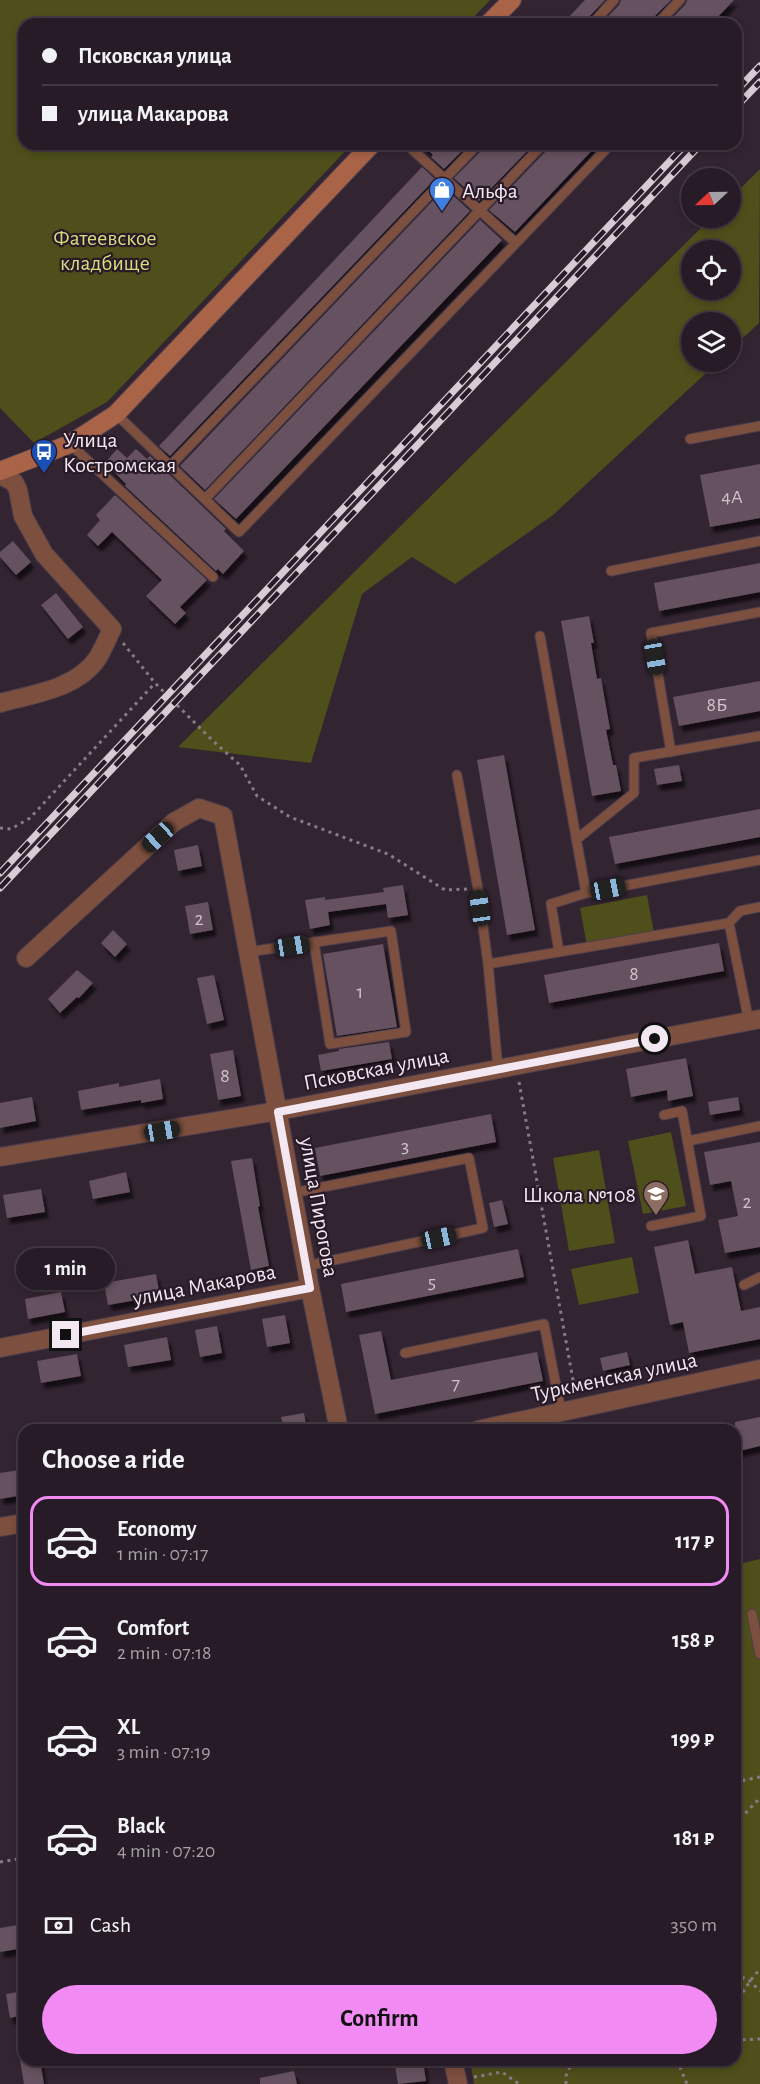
<!DOCTYPE html>
<meta charset="utf-8">
<style>
:root{--surface:#261b26;--page:#2e242e;--text:#f1f3f6;--muted:#a4a1a7;--line:#423943;--accent:#f28af3}
body{margin:0;font-family:"Alegreya Sans",sans-serif;background:var(--page);color:var(--text);height:100vh;display:flex;flex-direction:column;font-size:22px;white-space:nowrap}
*{box-sizing:border-box;margin:0}
p{font-size:20px;color:var(--muted)}
.icon{flex:none;width:33px;height:33px;fill:none;stroke:currentColor;stroke-width:2;stroke-linecap:round;stroke-linejoin:round}
.map{position:relative;flex:1;overflow:hidden}
.details{position:absolute;left:18px;top:1424px;width:723px;height:642px;display:flex;flex-direction:column;background:var(--surface);border-radius:18px;box-shadow:0 3px 9px #0003,0 0 0 2px var(--line)}
.details>*{flex:none}
.hud{position:absolute;left:18px;top:18px;width:724px;height:132px;border-radius:18px;box-shadow:0 3px 9px #0003,0 0 0 2px var(--line);display:grid;align-content:center;height:132px;padding:0 24px;background:var(--surface)}
.needle{width:39px;rotate:248deg}
.buttons{position:absolute;left:681px;top:168px;display:grid;gap:12px}
.buttons a{display:grid;place-items:center;width:60px;height:60px;border-radius:50%;background:var(--surface);box-shadow:0 3px 9px #0003,0 0 0 2px var(--line);font-size:30px}
.end{position:absolute;width:27px;height:27px;margin:-14px;border:8px solid #f3e8f2;background:#111;box-shadow:0 0 0 3px #111}
.from{border-radius:50%}
.bubble{position:absolute;height:42px;border-radius:21px;background:var(--surface);box-shadow:0 3px 9px #0003,0 0 0 2px var(--line);font-size:20px;font-weight:600;line-height:42px;text-align:center}
.car{position:absolute;width:18px;height:36px;margin:-18px -9px;border-radius:8px;box-shadow:0 0 4px 2px #0007;background:linear-gradient(#222 24%,#8ab4d8 0 40%,#222 0 76%,#8ab4d8 0 86%,#222 0)}
.hud b{display:flex;align-items:center;gap:21px;height:57px;font-size:22px}
.hud b+b{border-top:2px solid var(--line)}
.hud i{width:15px;height:15px;background:var(--text)}
ul{padding:0;list-style:none}
li{display:flex;align-items:center;gap:18px;height:90px;margin:0 12px 9px;padding:0 12px;border:3px solid transparent;border-radius:18px}
li div{flex:1}
li b{display:block;font-size:22px}
li em{font-style:normal;font-weight:600}
li.on{border-color:var(--accent)}
li>.icon{width:54px;height:54px;stroke-width:1.5}
h2{padding:0 24px;font-size:27px;line-height:72px}
.pay{display:flex;align-items:center;gap:15px;height:66px;padding:0 24px;font-size:22px}
.pay p{margin-inline-start:auto}
.button{display:flex;gap:12px;margin-top:auto;padding:12px 24px}
.button a{flex:1;height:69px;border-radius:36px;background:var(--accent);color:#111;font-size:24px;font-weight:600;line-height:69px;text-align:center}
.map>svg:first-child{display:block}
</style>
<div class="map">
<svg width="760" height="2084" viewBox="0 0 760 2084">
<defs>
<filter id="shadow"><feDropShadow dx="3.5" dy="6" stdDeviation="1.5" flood-color="#0009"/></filter>
</defs>
<rect width="100%" height="100%" fill="#332432"/>
<path fill="#4e4f1a" fill-rule="evenodd" d="M0,0H490L467,24H24V144H352L107,402L34,443L0,408Z
M760,169L759,323L731,349L730,322H692V362H718L553,515L455,584L412,557L362,594L311,763L178,747L711,218H730L731,198ZM692,250H730V290H692Z
M647,895L654,933L587,946L580,908Z
M671,1132L686,1206L643,1214L628,1141Z
M599,1150L615,1243L569,1251L553,1158Z
M632,1257L639,1293L579,1305L571,1269Z
M760,1559V2084H474L470,2060H735V1565Z"/>
<path fill="#65515e" filter="url(#shadow)" d="M585,0H605L587,19L585,24H562Z
M621,0H671L652,19L650,24H601L619,5Z
M687,0H734L711,24H666L685,5Z
M421,144H469L444,169L431,157L433,155Z
M485,144H534L479,201L454,178L483,149Z
M550,144H598L515,232L489,210L548,149Z
M422,167L435,179L170,456L159,446Z
M445,188L470,211L205,490L180,466Z
M480,220L502,240L236,519L214,499Z
M117,449L127,458L136,449L147,459L150,456L226,529L224,531L244,551L223,574L218,569L216,571L125,486L126,484L105,463Z
M760,464V518L710,527L700,475Z
M115,495L207,580L180,607L186,613L175,624L146,596L162,580L112,532L98,546L87,535L100,520L96,515Z
M13,541L31,562L16,575L0,557V552Z
M760,563V592L659,611L654,583Z
M56,593L83,627L68,639L41,605Z
M589,616L594,643H591L597,679L601,678L610,729L606,730L613,765H616L621,791L592,796L561,621Z
M760,681V711L679,726L673,697Z
M504,755L535,930L507,935L477,760Z
M679,765L682,781L657,785L654,769Z
M760,809V837L615,864L609,837Z
M198,845L202,866L178,871L174,850Z
M403,885L408,915L388,918L386,904L328,912L330,925L310,929L305,900L325,897V900L384,892L383,888Z
M208,902L213,930L190,934L185,906Z
M113,930L127,944L115,957L101,943Z
M719,943L724,971L549,1003L544,975Z
M383,944L397,1027L337,1036L323,954Z
M77,970L93,983L79,998L77,997L60,1013L48,999Z
M214,975L224,1020L207,1024L197,978Z
M389,1042L392,1059L321,1071L318,1055L339,1051V1049Z
M233,1050L241,1096L218,1100L210,1054Z
M686,1058L693,1096L668,1101L667,1090L631,1097L626,1069Z
M160,1079L163,1099L141,1103V1100L81,1110L78,1091L119,1083V1087Z
M32,1097L36,1121L0,1128V1103Z
M738,1097L740,1110L710,1115L708,1102Z
M491,1114L496,1142L320,1176L315,1148Z
M760,1142V1247L725,1253L718,1220L738,1216L731,1181L710,1185L704,1152Z
M252,1158L260,1206L258,1207L269,1266L251,1270L231,1161Z
M126,1172L130,1192L93,1199L89,1181Z
M41,1189L45,1212L7,1218L3,1195Z
M502,1200L508,1224L494,1227L489,1203Z
M688,1240L695,1274L732,1267L741,1311L760,1307V1339L689,1353L683,1322L670,1325L654,1247Z
M518,1249L524,1277L346,1312L341,1284Z
M156,1274L160,1296L108,1305L104,1283Z
M61,1292L65,1312L28,1319L25,1299Z
M285,1315L290,1343L267,1347L262,1319Z
M217,1326L222,1353L200,1357L195,1330Z
M381,1331L391,1380L537,1352L543,1381L375,1414L359,1335Z
M167,1337L171,1360L128,1367L124,1345Z
M627,1352L630,1365L603,1371L600,1358Z
M77,1354L81,1376L41,1383L37,1361Z
M304,1413L307,1430H284L281,1417Z
M760,1417V1446L735,1452V1422Z
M19,1470L23,1495L0,1499V1473Z
M24,1924V1948L0,1952V1928Z
M24,1991V2015L10,2018L6,1994Z
M20,2060H40L44,2084H24Z
M423,2061L426,2081L398,2084L395,2066Z
M294,2071L297,2084H260V2078Z"/>
<g fill="none" stroke-linecap="round" stroke-linejoin="round">
<defs>
<path id="lane" d="M592,24L614,0
M657,24L680,0
M406,144L516,243
M116,414L239,532L611,144
M690,439L760,426
M70,444L213,577
M170,466L478,144
M205,499L543,144
M611,571L760,541
M540,636L586,893
M671,752L651,633L760,612
M457,775L478,889L488,964L498,1068
M577,839L634,793V758L760,736
M729,923L749,1022
M248,952L391,931L406,1032L330,1044L314,942
M559,952L551,904L586,893L760,860
M488,964L729,923L740,911L760,907
M688,1141L760,1126
M293,1193L469,1158L483,1228L306,1266
M651,1226L701,1216L682,1111L664,1115
M744,1285L760,1277
M405,1353L544,1324L561,1411
M752,1614L760,1654"/>
<path id="street" d="M0,472L6,478L14,482L18,490L23,516L44,554L112,629C107,639 103,650 97,659C76,689 33,694 0,703
M26,958L174,822L199,808L223,816L310,1288L339,1430
M0,1157L278,1111L760,1019
M0,1348L310,1288
M478,1430L760,1369
M0,1527L24,1523
M453,2060L458,2084"/>
<path id="secondary" d="M488,24L512,0
M0,471L70,444L116,414L372,144"/>
</defs>
<use href="#lane" stroke="#4e3f4d" stroke-width="11"/>
<use href="#street" stroke="#4e3f4d" stroke-width="20"/>
<use href="#secondary" stroke="#4e3f4d" stroke-width="20"/>
<path stroke="#887b87" stroke-width="3" stroke-dasharray="3 4.5" stroke-linecap="butt" d="M123,643L155,683L212,740L240,765L257,796L290,817L388,854L445,890L467,889
M0,828L11,829L30,818L155,683
M519,1082L575,1391
M735,1782L760,1777
M735,1824L760,1798
M0,1862L24,1858
M735,1974L750,1981L760,1991
M735,2005L750,1981L760,1969
M735,2040L760,2039
M677,2060L687,2084
M570,2066L600,2060
M474,2077L502,2072L519,2084
M566,2084V2076L573,2060"/>
<use href="#lane" stroke="#7c4f3e" stroke-width="9"/>
<use href="#street" stroke="#7c4f3e" stroke-width="18"/>
<use href="#secondary" stroke="#a96347" stroke-width="18"/>
<defs>
<path id="rail" d="M736,91L760,66
M736,107L760,82
M0,873L686,144
M0,888L701,144"/>
</defs>
<use href="#rail" stroke="#d7cbd6" stroke-width="7"/>
<use href="#rail" stroke="#291a28" stroke-width="4.5" stroke-dasharray="14" stroke-linecap="butt"/>
</g>
<g fill="none" stroke-linecap="round" stroke-linejoin="round">
<path stroke="#f3e8f2" stroke-width="8" d="M66,1335L310,1288L278,1112L655,1039"/>
</g>
<defs>
<symbol id="shop-pin" viewBox="-11 -11 22 30"><path d="M0 17L-7.5 6A9.5 9.5 0 1 1 7.5 6Z" fill="#3f7fe0" stroke="#291a28"/><path d="M-5-2.5h2.3a2.7 3.5 0 0 1 5.4 0H5L5.5 6h-11ZM-1.5-2.5h3a1.5 2.3 0 0 0-3 0Z" fill="#fff"/></symbol>
<symbol id="bus-pin" viewBox="-11 -11 22 30"><path d="M0 17L-7.5 6A9.5 9.5 0 1 1 7.5 6Z" fill="#1a4fb4" stroke="#291a28"/><path d="M-5-6H5V4H4V6H2V4H-2V6H-4V4H-5ZM-3.5-4V0h7V-4ZM-3.5 1.2v1.5H-2V1.2ZM2 1.2v1.5H3.5V1.2Z" fill="#fff"/></symbol>
<symbol id="school-pin" viewBox="-11 -11 22 30"><path d="M0 17L-7.5 6A9.5 9.5 0 1 1 7.5 6Z" fill="#8d6e63" stroke="#291a28"/><path d="M0-5L7-2L0 1L-7-2ZM-4 1L0 2.5L4 1V4Q0 6-4 4Z" fill="#fff"/></symbol>
</defs>
<g fill-rule="evenodd">
<use href="#shop-pin" x="427" y="175" width="30" height="40"/>
<use href="#bus-pin" x="29" y="437" width="30" height="40"/>
<use href="#school-pin" x="641" y="1179" width="30" height="40"/>
</g>
<g text-anchor="middle" stroke-width="4.5" stroke-linejoin="round" paint-order="stroke">
<g font-size="20" fill="#d0c2cd">
<text x="732" y="503">4А</text>
<text x="717" y="711">8Б</text>
<text x="199" y="925">2</text>
<text x="634" y="980">8</text>
<text x="360" y="998">1</text>
<text x="225" y="1082">8</text>
<text x="405" y="1152">3</text>
<text x="747" y="1208">2</text>
<text x="432" y="1288">5</text>
<text x="456" y="1390">7</text>
</g>
<g font-size="22" fill="#f3e8f2" stroke="#291a28" text-anchor="start">
<text x="462" y="198">Альфа</text>
<text x="63" y="447">Улица<tspan x="63" dy="25">Костромская</tspan></text>
<text x="636" y="1202" text-anchor="end">Школа №108</text>
</g>
<g font-size="22" fill="#d8dc7e" stroke="#291a28">
<text x="105" y="245">Фатеевское<tspan x="105" dy="25">кладбище</tspan></text>
</g>
<g font-size="22" fill="#f3e8f2" stroke="#291a28">
<text transform="translate(376 1068) rotate(-11)" y="8">Псковская улица</text>
<text transform="translate(320 1207) rotate(80)" y="8">улица Пирогова</text>
<text transform="translate(204 1284) rotate(-11)" y="8">улица Макарова</text>
<text transform="translate(614 1376) rotate(-12)" y="8">Туркменская улица</text>
</g>
</g>
</svg>
<div class="buttons">
<a><svg class="needle" viewBox="-14 -14 28 28"><path d="M0-13l5 13h-10z" fill="#e53935"/><path d="M0 13l5-13h-10z" fill="#a4a1a7"/></svg></a>
<a><svg class="icon" aria-label="locate" viewBox="0 0 24 24"><circle cx="12" cy="12" r="6"/><path d="M12 2v4M12 18v4M2 12h4M18 12h4"/></svg></a>
<a><svg class="icon" aria-label="layers" viewBox="0 0 24 24"><path d="M12 4l9 5-9 5-9-5zM3 14l9 5 9-5"/></svg></a>
</div>
<i class="end from" style="left:655px;top:1039px"></i>
<i class="end" style="left:66px;top:1335px"></i>
<div class="bubble" style="left:16px;top:1248px;width:99px">1 min</div>
<i class="car" style="left:655px;top:657px;rotate:170deg"></i>
<i class="car" style="left:158px;top:837px;rotate:228deg"></i>
<i class="car" style="left:608px;top:889px;rotate:79deg"></i>
<i class="car" style="left:480px;top:908px;rotate:352deg"></i>
<i class="car" style="left:292px;top:946px;rotate:81deg"></i>
<i class="car" style="left:162px;top:1131px;rotate:81deg"></i>
<i class="car" style="left:439px;top:1238px;rotate:78deg"></i>
<div class="hud">
<b><i class="from"></i>Псковская улица</b>
<b><i></i>улица Макарова</b>
</div>
<section class="details">
<h2>Choose a ride</h2>
<ul>
<li class="on"><svg class="icon" aria-label="car" viewBox="0 0 24 24"><path d="M5 17H2v-5l4-1 3-4h7l3 4 3 1v5h-3M9 17h6M6 11h13"/><circle cx="7" cy="17" r="2"/><circle cx="17" cy="17" r="2"/></svg><div><b>Economy</b><p>1 min · 07:17</p></div><em>117 ₽</em></li>
<li><svg class="icon" aria-label="car" viewBox="0 0 24 24"><path d="M5 17H2v-5l4-1 3-4h7l3 4 3 1v5h-3M9 17h6M6 11h13"/><circle cx="7" cy="17" r="2"/><circle cx="17" cy="17" r="2"/></svg><div><b>Comfort</b><p>2 min · 07:18</p></div><em>158 ₽</em></li>
<li><svg class="icon" aria-label="car" viewBox="0 0 24 24"><path d="M5 17H2v-5l4-1 3-4h7l3 4 3 1v5h-3M9 17h6M6 11h13"/><circle cx="7" cy="17" r="2"/><circle cx="17" cy="17" r="2"/></svg><div><b>XL</b><p>3 min · 07:19</p></div><em>199 ₽</em></li>
<li><svg class="icon" aria-label="car" viewBox="0 0 24 24"><path d="M5 17H2v-5l4-1 3-4h7l3 4 3 1v5h-3M9 17h6M6 11h13"/><circle cx="7" cy="17" r="2"/><circle cx="17" cy="17" r="2"/></svg><div><b>Black</b><p>4 min · 07:20</p></div><em>181 ₽</em></li>
</ul>
<div class="pay"><svg class="icon" aria-label="cash" viewBox="0 0 24 24"><path d="M3 7h18v10H3z"/><circle cx="12" cy="12" r="2"/></svg>Cash<p>350 m</p></div>
<div class="button"><a>Confirm</a></div>
</section>
</div>
